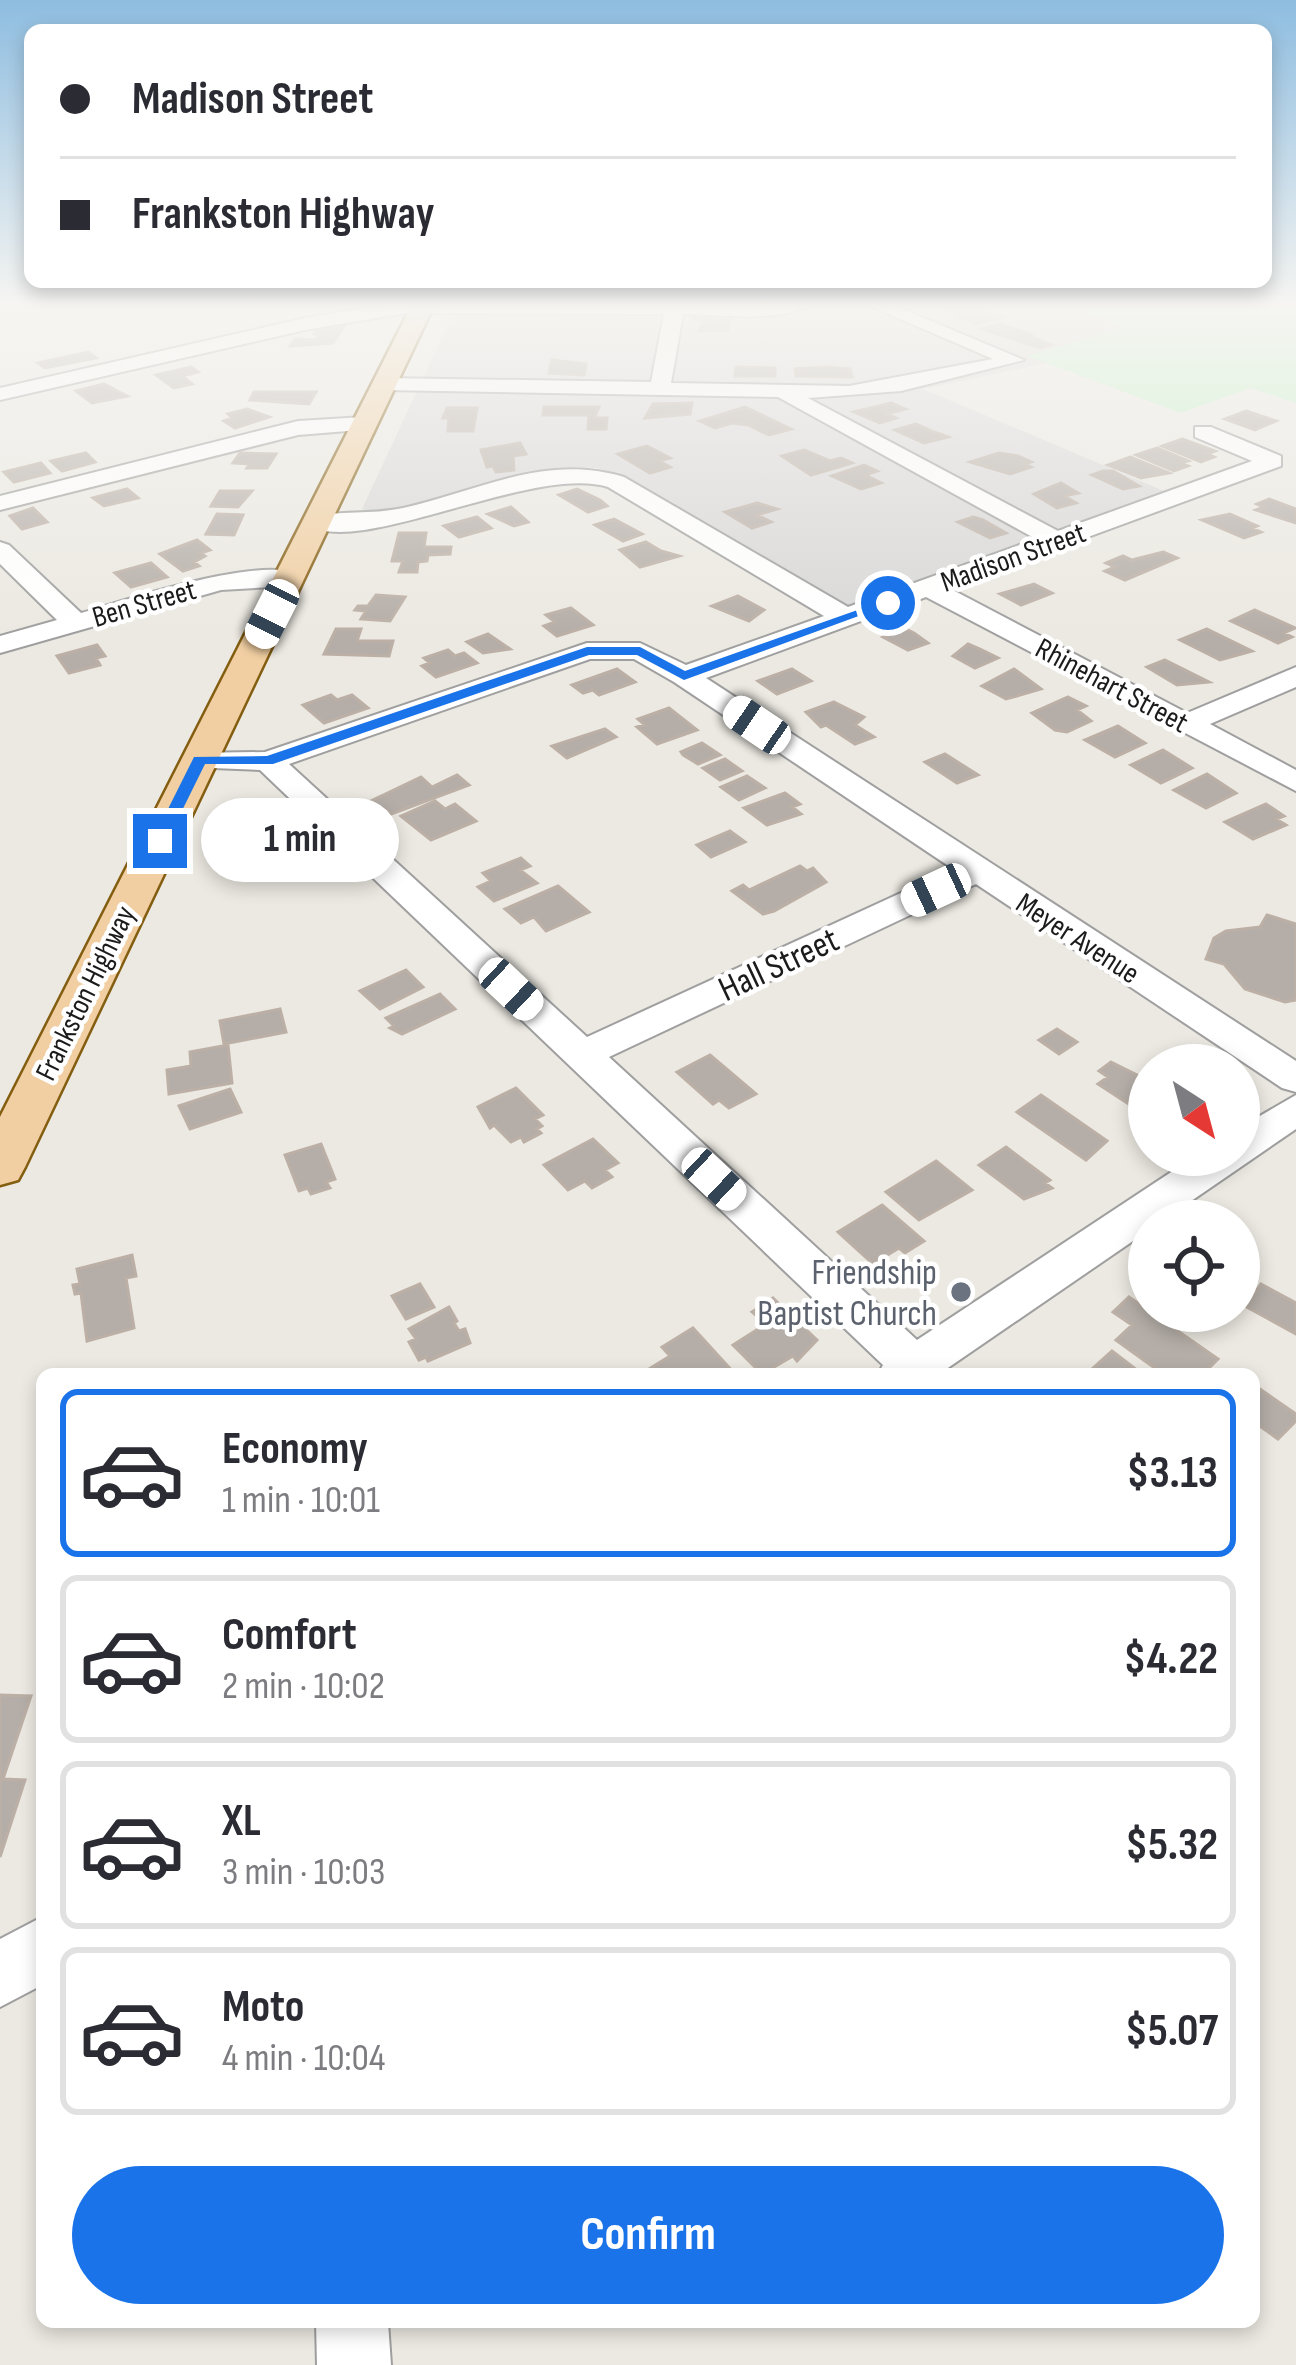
<!DOCTYPE html>
<meta charset="utf-8">
<style>
:root{--surface:#fff;--page:#f2f2f3;--text:#2b2b33;--muted:#7c7c81;--line:#e1e1e2;--accent:#1a73e8}
body{margin:0;font-family:"Sofia Sans Condensed",sans-serif;background:var(--page);color:var(--text);height:100vh;display:flex;flex-direction:column;font-size:45px;white-space:nowrap}
*{box-sizing:border-box;margin:0}
p{font-size:39px;color:var(--muted)}
.icon{flex:none;width:66px;height:66px;fill:none;stroke:currentColor;stroke-width:2;stroke-linecap:round;stroke-linejoin:round}
.map{position:relative;flex:1;overflow:hidden}
.sheet{position:absolute;left:36px;top:1368px;width:1224px;height:960px;display:flex;flex-direction:column;background:var(--surface);border-radius:18px;box-shadow:0 6px 18px #0003}
.sheet>*{flex:none}
.top-card{position:absolute;left:24px;top:24px;width:1248px;height:264px;border-radius:18px;box-shadow:0 6px 18px #0003;display:grid;align-content:center;height:264px;padding:0 36px;background:var(--surface)}
.needle{width:78px;rotate:144deg}
.controls{position:absolute;left:1128px;top:1044px;display:grid;gap:24px}
.controls a{display:grid;place-items:center;width:132px;height:132px;border-radius:50%;background:var(--surface);box-shadow:0 6px 18px #0003;font-size:60px}
.end{position:absolute;width:54px;height:54px;margin:-27px;border:15px solid #1a73e8;background:#fff;box-shadow:0 0 0 6px #fff}
.from{border-radius:50%}
.bubble{position:absolute;height:84px;border-radius:42px;background:var(--surface);box-shadow:0 6px 18px #0003;font-size:39px;font-weight:700;line-height:84px;text-align:center}
.car{position:absolute;width:36px;height:72px;margin:-36px -18px;border-radius:15px;box-shadow:0 0 9px 3px #0007;background:linear-gradient(#fff 24%,#345 0 40%,#fff 0 76%,#345 0 86%,#fff 0)}
.top-card b{display:flex;align-items:center;gap:42px;height:114px;font-size:45px}
.top-card b+b{border-top:3px solid var(--line)}
.top-card i{width:30px;height:30px;background:var(--text)}
ul{padding:21px 0 0;list-style:none}
li{display:flex;align-items:center;gap:36px;height:168px;margin:0 24px 18px;padding:0 12px;border:6px solid var(--line);border-radius:18px}
li div{flex:1}
li b{display:block;font-size:45px}
li em{font-style:normal;font-weight:700}
li.selected{border-color:var(--accent)}
li>.icon{width:108px;height:108px;stroke-width:1.5}
.button{display:flex;gap:24px;margin-top:auto;padding:24px 36px}
.button a{flex:1;height:138px;border-radius:72px;background:var(--accent);color:#fff;font-size:48px;font-weight:700;line-height:138px;text-align:center}
.map>svg:first-child{display:block}
</style>
<div class="map">
<svg width="1296" height="2365" viewBox="0 0 1296 2365">
<rect width="100%" height="100%" fill="#ece9e2"/>
<path fill="#d9d8d8" d="M458,303H1058L1128,327L1030,357L1047,363L923,389L1164,491L846,607L598,468L557,467L406,508L376,514L362,509Z"/>
<path fill="#c3f2c7" d="M1058,303H1296V403L1250,388L1181,413L1027,356L1126,327Z"/>
<path fill="#b5aea8" stroke="#bcb0a6" stroke-width="3" d="M956,304L980,308L1002,317L976,324L942,308Z
M690,317L730,318L729,330L699,331L703,321Z
M999,324L1031,334L1027,335L1051,345L1040,348L982,329Z
M344,326L333,343L290,346L295,339L315,340L321,335L314,334L319,327Z
M88,352L96,358L45,368L38,363Z
M552,360L586,364L584,375L549,373Z
M191,367L198,372L182,376L192,384L174,388L156,375Z
M736,367L775,368V376H735Z
M825,367L850,369L852,377L796,376L795,369Z
M104,384L127,396L92,403L76,391Z
M254,392H316L309,404L250,400Z
M692,403L690,414L645,418L653,404Z
M891,403L905,409L887,414L896,418L880,423L854,412Z
M544,407H599L594,418H607L606,429H588L589,415H543Z
M745,407L791,429L769,435L748,425L732,423L715,428L700,421Z
M447,408H477L473,431H448L449,418H443Z
M247,409L269,417L235,428L224,421L233,418L228,414Z
M1246,411L1276,421L1255,430L1225,419Z
M916,424L934,432L948,437L924,443L895,430Z
M1182,439L1215,451L1207,454L1214,457L1201,462L1162,446Z
M520,443L526,454L513,456L514,470L496,472L493,466L487,467L481,450Z
M647,446L670,458L659,461L670,467L650,473L618,454Z
M1157,448L1188,461L1180,463L1188,466L1174,471L1136,455Z
M804,450L830,461L841,458L852,463L811,475L782,456Z
M86,453L95,462L62,471L51,461Z
M240,453L276,454L267,468H247L250,464L233,463Z
M999,453L1018,456L1031,462L1024,464L1031,467L1010,474L970,462Z
M1130,457L1169,473L1141,478L1108,465Z
M41,463L50,473L14,482L4,472Z
M864,465L877,471L865,475L881,483L861,489L832,476Z
M1103,471H1113L1139,486L1123,489L1092,475Z
M1061,483L1078,493L1064,496L1076,503L1057,508L1034,494Z
M127,489L138,498L104,506L93,498Z
M577,489L600,500L607,506L588,512L559,495Z
M220,491H252L238,507L211,506Z
M1269,499L1296,509V523L1256,510L1264,507L1257,504Z
M757,503L777,509L757,515L771,522L752,528L725,512Z
M511,507L528,522L514,526L488,514Z
M33,508L47,522L22,529L10,516Z
M217,514L243,515L234,535L206,534Z
M1230,514L1257,526L1252,528L1261,532L1244,538L1202,520Z
M477,517L491,528L459,537L444,526Z
M973,517L983,520L1006,533L990,538L958,522Z
M614,519L642,534L623,541L595,525Z
M399,533H426L424,547H451L450,554L428,555L427,561L418,562L417,572H399L403,561H392Z
M197,540L210,550L201,553L205,556L194,562L199,566L183,571L160,554Z
M646,542L661,551L679,556L640,567L620,550Z
M1163,552L1177,558L1125,580L1105,571L1115,567L1106,563L1123,556L1132,560Z
M151,563L167,577L131,587L115,573Z
M1034,584L1052,593L1021,605L1000,594Z
M376,595L405,597L390,621L361,619L366,611L355,610L358,606H368Z
M738,596L764,610L749,621L712,606Z
M571,608L593,625L557,636L544,626L555,622L546,615Z
M1255,610L1295,628L1284,633L1292,637L1278,643L1231,621Z
M902,627L914,633L928,643L908,650L883,637Z
M336,629H361L357,641H393L389,656L324,654Z
M1207,629L1252,651L1220,660L1180,640Z
M488,634L510,649L483,653L467,642Z
M968,644L980,649L998,658L975,668L953,656Z
M97,645L105,656L96,658L100,665L69,673L57,656Z
M448,650L455,656L464,653L477,663L436,677L422,666L430,663L424,658Z
M1165,660L1209,682L1177,685L1147,667Z
M617,669L635,682L599,695L593,690L583,693L572,685Z
M792,669L811,681L777,694L758,681Z
M1014,669L1041,689L1006,699L982,686Z
M331,695L337,700L352,695L368,708L324,723L303,705Z
M1068,697L1086,706L1077,710L1091,721L1067,732L1055,730L1032,713Z
M834,702L864,717L855,725L874,737L855,744L826,725L821,727L806,712Z
M669,708L697,730L657,744L637,727L645,725L638,719Z
M1118,726L1145,743L1115,757L1085,740Z
M605,729L616,737L567,758L552,746Z
M702,743L720,755L698,764L683,755L681,752Z
M1163,750L1192,768L1161,783L1131,765Z
M945,754L978,775L957,783L925,762Z
M725,759L742,771L720,780L703,768Z
M1207,774L1236,793L1206,808L1174,790Z
M457,775L469,785L391,814L371,801L421,777L432,787Z
M747,776L765,788L739,800L721,787Z
M785,793L800,804L792,807L801,814L767,825L744,808Z
M435,801L445,809L455,804L476,821L431,840L401,816Z
M1266,804L1284,816L1276,819L1286,825L1253,839L1225,822Z
M730,831L745,842L711,857L697,845Z
M521,858L530,866L520,870L537,883L494,901L478,887L491,881L483,873Z
M800,866L807,871L813,868L826,882L774,911L763,914L732,891L743,885L749,890Z
M558,886L589,912L546,931L534,917L521,923L505,909Z
M1267,915L1296,924V1000L1285,1002L1245,989L1224,964L1206,959L1214,938L1226,931L1260,927Z
M406,970L423,987L380,1009L360,991Z
M440,994L455,1009L402,1034L390,1028L394,1026L386,1018Z
M280,1009L286,1032L224,1044L220,1021Z
M1057,1029L1077,1042L1059,1054L1039,1040Z
M228,1045L232,1083L169,1094L167,1070L191,1066L190,1052Z
M710,1055L756,1094L729,1108L719,1100L713,1104L677,1072Z
M1111,1062L1149,1081V1111L1144,1114L1098,1084L1108,1077L1099,1071Z
M516,1088L543,1115L535,1119L542,1126L537,1129L541,1133L524,1142L521,1137L511,1142L494,1125L490,1128L478,1107Z
M230,1089L241,1112L190,1129L179,1106Z
M1041,1095L1107,1141L1086,1160L1017,1112Z
M593,1139L618,1163L605,1170L612,1177L592,1188L585,1181L568,1190L544,1165Z
M321,1144L335,1179L326,1182L330,1188L311,1194L308,1188L299,1191L285,1155Z
M1006,1147L1050,1180L1045,1183L1052,1188L1024,1199L979,1165Z
M936,1161L972,1190L919,1220L886,1192Z
M882,1205L924,1241L905,1253L899,1248L873,1264L838,1232Z
M132,1255L136,1276L126,1278L134,1328L87,1341L81,1293L75,1294L73,1285L80,1284L77,1269Z
M420,1284L434,1307L406,1319L392,1296Z
M1261,1284L1296,1303V1334L1245,1306Z
M1129,1297L1149,1311L1218,1359L1203,1374H1163L1116,1340L1132,1325L1113,1312Z
M773,1298L817,1340L797,1361L793,1356L762,1374L733,1345L766,1324L752,1312Z
M449,1307L457,1321L454,1323L459,1331L465,1329L470,1343L428,1361L426,1357L419,1360L409,1342L416,1339L409,1329Z
M693,1328L735,1374H654L649,1369L670,1356L662,1347Z
M1112,1351L1142,1374H1096L1091,1370Z
M1254,1385L1296,1414V1421L1278,1439L1254,1422Z
M0,1695L31,1696L3,1779L25,1780L0,1857Z"/>
<g fill="none" stroke-linecap="round" stroke-linejoin="round">
<defs>
<path id="minor" d="M398,303H813C782,324 720,314 683,314L671,383L849,386L993,359L863,303H888L1024,360L901,391L808,398L1058,531L1252,461L1195,437V427H1211L1281,456V466L949,588L1187,713L1296,667V687L1210,724L1296,770V791L926,597L706,678L1296,1061V1092L1282,1088L976,884L609,1057L917,1340L1197,1155H1239V1128L1296,1095V1129L1162,1221H1149V1230L939,1374H878L883,1365L260,770L188,767L184,760L188,753L265,752L587,643H640L686,665L824,616L608,487C532,463 350,563 305,522L308,517C339,510 372,515 403,508C479,491 545,453 624,477L848,607L1036,539L778,397L384,390L374,384L384,378L651,382L664,314L406,313L305,330L0,400V388L305,318ZM590,659H634L674,682L953,869L587,1037L289,764Z
M364,417L375,424L372,429L298,435L0,510V496L298,421Z
M0,542L9,545L81,613C121,602 273,550 303,578L290,586L221,590L0,653V636L57,620L0,564Z
M42,1917V1985L0,2007V1939Z
M316,2322H388L391,2365H317Z"/>
<path id="major" d="M413,303H435L25,1167L18,1180L0,1185V1117Z"/>
</defs>
<use href="#minor" stroke="#9f9f9f" stroke-width="4"/>
<use href="#major" stroke="#835d10" stroke-width="5"/>
<use href="#minor" fill="#fff" fill-rule="evenodd"/>
<use href="#major" fill="#f1cfa2" fill-rule="evenodd"/>
</g>
<linearGradient id="sky" x2="0" y2="1"><stop stop-color="#8ebde0"/><stop offset="0.48" stop-color="#f6f5f2"/><stop offset="1" stop-color="#f6f5f2" stop-opacity="0"/></linearGradient>
<rect width="1296" height="634" fill="url(#sky)"/>
<path fill="#1a73e8" d="M883,601L894,603L684,680L637,655H589L273,764H205L167,841L160,846L152,841L194,757L267,756L587,647H640L685,671Z"/>
<circle fill="#6b7280" stroke="#fff" stroke-width="4.5" cx="961" cy="1292" r="12"/>
<g text-anchor="middle" stroke-width="9" stroke-linejoin="round" paint-order="stroke">
<g font-size="30" fill="#1b1b1b" stroke="#fff">
<text transform="translate(1013 557) rotate(-20)" y="10">Madison Street</text>
<text transform="translate(144 603) rotate(-16)" y="10">Ben Street</text>
<text transform="translate(1112 685) rotate(28)" y="10">Rhinehart Street</text>
<text transform="translate(1078 938) rotate(33)" y="10">Meyer Avenue</text>
<text transform="translate(85 993) rotate(-64)" y="10">Frankston Highway</text>
</g>
<g font-size="36" fill="#1b1b1b" stroke="#fff">
<text transform="translate(778 963) rotate(-25)" y="13">Hall Street</text>
</g>
<g font-size="36" fill="#5b616d" stroke="#fff" text-anchor="end">
<text x="937" y="1284">Friendship<tspan x="937" dy="41">Baptist Church</tspan></text>
</g>
</g>
</svg>
<div class="controls">
<a><svg class="needle" viewBox="-14 -14 28 28"><path d="M0-13l5 13h-10z" fill="#e53935"/><path d="M0 13l5-13h-10z" fill="#7c7c81"/></svg></a>
<a><svg class="icon" aria-label="locate" viewBox="0 0 24 24"><circle cx="12" cy="12" r="6"/><path d="M12 2v4M12 18v4M2 12h4M18 12h4"/></svg></a>
</div>
<i class="end from" style="left:888px;top:603px"></i>
<i class="end" style="left:160px;top:841px"></i>
<div class="bubble" style="left:201px;top:798px;width:198px">1 min</div>
<i class="car" style="left:272px;top:614px;rotate:207deg"></i>
<i class="car" style="left:757px;top:725px;rotate:304deg"></i>
<i class="car" style="left:936px;top:890px;rotate:245deg"></i>
<i class="car" style="left:511px;top:989px;rotate:133deg"></i>
<i class="car" style="left:714px;top:1179px;rotate:133deg"></i>
<div class="top-card">
<b><i class="from"></i>Madison Street</b>
<b><i></i>Frankston Highway</b>
</div>
<section class="sheet">
<ul>
<li class="selected"><svg class="icon" aria-label="car" viewBox="0 0 24 24"><path d="M5 17H2v-5l4-1 3-4h7l3 4 3 1v5h-3M9 17h6M6 11h13"/><circle cx="7" cy="17" r="2"/><circle cx="17" cy="17" r="2"/></svg><div><b>Economy</b><p>1 min · 10:01</p></div><em>$3.13</em></li>
<li><svg class="icon" aria-label="car" viewBox="0 0 24 24"><path d="M5 17H2v-5l4-1 3-4h7l3 4 3 1v5h-3M9 17h6M6 11h13"/><circle cx="7" cy="17" r="2"/><circle cx="17" cy="17" r="2"/></svg><div><b>Comfort</b><p>2 min · 10:02</p></div><em>$4.22</em></li>
<li><svg class="icon" aria-label="car" viewBox="0 0 24 24"><path d="M5 17H2v-5l4-1 3-4h7l3 4 3 1v5h-3M9 17h6M6 11h13"/><circle cx="7" cy="17" r="2"/><circle cx="17" cy="17" r="2"/></svg><div><b>XL</b><p>3 min · 10:03</p></div><em>$5.32</em></li>
<li><svg class="icon" aria-label="car" viewBox="0 0 24 24"><path d="M5 17H2v-5l4-1 3-4h7l3 4 3 1v5h-3M9 17h6M6 11h13"/><circle cx="7" cy="17" r="2"/><circle cx="17" cy="17" r="2"/></svg><div><b>Moto</b><p>4 min · 10:04</p></div><em>$5.07</em></li>
</ul>
<div class="button"><a>Confirm</a></div>
</section>
</div>
